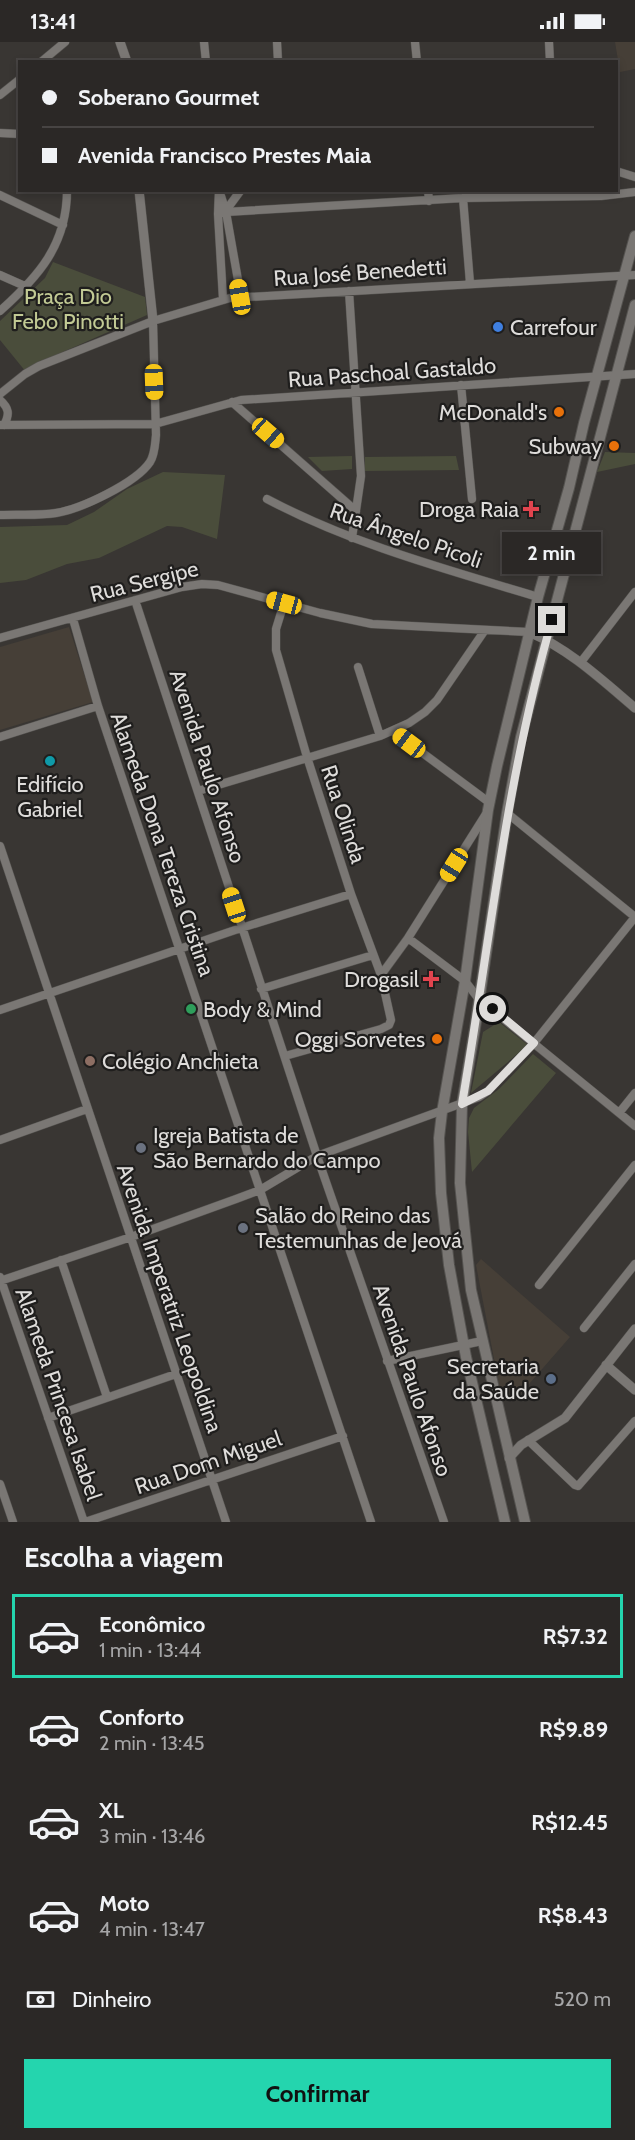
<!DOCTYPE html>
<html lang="pt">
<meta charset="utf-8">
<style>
:root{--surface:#2b2826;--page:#373432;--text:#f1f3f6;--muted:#a6a6a7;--line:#474443;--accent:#24d5ae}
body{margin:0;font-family:Cabin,sans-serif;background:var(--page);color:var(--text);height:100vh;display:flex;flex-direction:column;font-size:22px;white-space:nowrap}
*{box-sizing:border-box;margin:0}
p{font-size:20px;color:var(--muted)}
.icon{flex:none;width:33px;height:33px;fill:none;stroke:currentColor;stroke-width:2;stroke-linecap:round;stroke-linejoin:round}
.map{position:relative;height:1480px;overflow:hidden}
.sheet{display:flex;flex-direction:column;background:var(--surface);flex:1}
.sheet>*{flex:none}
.top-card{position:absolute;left:18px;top:18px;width:600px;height:132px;border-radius:0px;box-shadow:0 3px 9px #0003,0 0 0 2px var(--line);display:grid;align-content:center;height:132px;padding:0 24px;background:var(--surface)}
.end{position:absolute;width:27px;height:27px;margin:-14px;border:8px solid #dedcda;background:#111;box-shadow:0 0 0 3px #111}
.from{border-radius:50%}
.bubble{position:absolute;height:42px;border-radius:0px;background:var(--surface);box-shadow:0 3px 9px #0003,0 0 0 2px var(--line);font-size:20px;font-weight:700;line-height:42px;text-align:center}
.car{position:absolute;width:18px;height:36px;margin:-18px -9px;border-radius:8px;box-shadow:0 0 4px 2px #0007;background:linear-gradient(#f5c518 24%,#345 0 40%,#f5c518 0 76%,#345 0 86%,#f5c518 0)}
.top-card b{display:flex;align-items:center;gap:21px;height:57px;font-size:22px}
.top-card b+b{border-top:2px solid var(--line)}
.top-card i{width:15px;height:15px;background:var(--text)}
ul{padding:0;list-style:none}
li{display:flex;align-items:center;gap:18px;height:84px;margin:0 12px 9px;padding:0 12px;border:3px solid transparent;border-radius:0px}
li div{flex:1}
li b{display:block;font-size:22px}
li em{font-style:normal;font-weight:700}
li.current{border-color:var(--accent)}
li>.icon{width:54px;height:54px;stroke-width:1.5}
h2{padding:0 24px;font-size:27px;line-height:72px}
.pay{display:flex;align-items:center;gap:15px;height:66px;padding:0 24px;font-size:22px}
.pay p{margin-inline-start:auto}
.button{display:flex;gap:12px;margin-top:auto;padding:12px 24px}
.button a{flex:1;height:69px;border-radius:0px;background:var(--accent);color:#111;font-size:24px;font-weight:700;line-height:69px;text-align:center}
.status{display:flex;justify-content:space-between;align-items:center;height:42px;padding:0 30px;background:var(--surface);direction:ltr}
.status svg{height:16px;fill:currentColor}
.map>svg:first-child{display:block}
</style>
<div class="status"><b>13:41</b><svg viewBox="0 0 49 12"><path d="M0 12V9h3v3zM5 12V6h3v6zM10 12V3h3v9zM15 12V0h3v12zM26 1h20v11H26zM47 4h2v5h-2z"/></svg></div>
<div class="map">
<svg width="635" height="1480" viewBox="0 0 635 1480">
<rect width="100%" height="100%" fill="#393633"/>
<path fill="#463f37" d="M615,0H635V27L620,30Z
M69,585L93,660L0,688V605Z
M481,1217L570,1295L516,1357L500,1348L476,1223Z"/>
<path fill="#4a4d3b" d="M53,220L145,255L147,273L40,320L26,330L0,298V279L45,236Z
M605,410L635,411V422L597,430Z
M352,414V427L322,429L308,415Z
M456,414L459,428L365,429V415Z
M163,430L225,433L217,497L182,485L167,484L99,516L67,522L26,538L0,541V485L67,483L94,470L127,447Z
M499,980L528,1003L471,1051L483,990Z
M533,1012L556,1031L472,1130L468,1090L469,1076L474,1066L499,1047Z"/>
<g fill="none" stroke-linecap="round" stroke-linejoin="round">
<defs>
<path id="minor" d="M204,0L206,20
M277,0L278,20
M415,0L417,20
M549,0L550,20
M41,20L65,0
M0,53L20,37
M0,91L20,92
M616,129L635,135
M219,148L218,172L223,257
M428,148L429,159
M0,153L63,183
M221,154L226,170L241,255
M463,156L470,241
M226,170L463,156L601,154L635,150
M224,171L241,148
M0,233L27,245
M349,249L361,434L352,496
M0,269C38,235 67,203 67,148
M461,343L472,457
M0,352L25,332L39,324L153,279L230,256L635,233
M0,358C9,366 10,372 4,383
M232,360L356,469
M0,383L155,382L241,358L635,332
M267,457C352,502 445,527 538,555
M0,473C19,472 38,474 56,471C81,467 136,441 150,420C155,412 155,402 156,393L153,279
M135,558L317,1114L444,1480
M284,561L276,587V608L307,715L351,852L381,933L391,978L389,983L381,987L285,1014
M73,577L98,664L371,1480
M0,596L182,545L202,542L218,543L320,571L372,582L529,590
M581,620L635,550
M358,625L380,694
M393,689L490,761
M0,695L98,664
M198,749L380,694L409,681L425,670L437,658L485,588
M507,771L635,875
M0,804L226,1480
M408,896L465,939L478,956L635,1084
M381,933L408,896L486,772
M261,947L373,913
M0,968L241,886L351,852
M619,1071L635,1051
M0,1098L87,1067
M61,1218L107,1355
M0,1235L84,1480
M0,1239L131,1195L236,1157L260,1148L317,1114L479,1055L488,1049L534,1001L635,875
M539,1243L635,1123
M584,1286L635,1222
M387,1319L482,1299
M48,1376L176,1332
M528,1398L575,1443L578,1444L635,1379
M0,1442L13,1480
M85,1480L343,1394"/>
<path id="tertiary" d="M120,0L127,20
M139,148L153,279
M529,590C569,607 602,638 635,666
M606,1323L635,1348
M509,1416L521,1403L565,1376L635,1287"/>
<path id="secondary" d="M505,1480L466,1315L449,1223L441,1151L439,1096L442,1070L465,939L488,768L497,724L538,555L569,446L584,381L635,194
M525,1480L471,1248L460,1141L462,1062L475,986L507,771L521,695L635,263"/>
</defs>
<use href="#minor" stroke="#555350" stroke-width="9"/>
<use href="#tertiary" stroke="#555350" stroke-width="10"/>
<use href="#secondary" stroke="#555350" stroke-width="12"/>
<use href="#minor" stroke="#7a7774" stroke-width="8"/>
<use href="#tertiary" stroke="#7a7774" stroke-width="9"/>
<use href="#secondary" stroke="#7a7774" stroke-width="10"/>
</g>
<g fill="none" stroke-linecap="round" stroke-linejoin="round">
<path stroke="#dedcda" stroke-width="8" d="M493,967L534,1001L488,1049L462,1062C490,900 506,737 552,578"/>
</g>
<circle fill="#3f7fe0" stroke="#1f1e1d" stroke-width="2" cx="498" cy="285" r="6"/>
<g fill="#e8710a" stroke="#1f1e1d" stroke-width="2">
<circle cx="559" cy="370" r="6"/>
<circle cx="614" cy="404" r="6"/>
<circle cx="437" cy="997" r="6"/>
</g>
<g fill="#e0444e" stroke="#1f1e1d" stroke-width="2">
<path d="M528 458h6v6h6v6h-6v6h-6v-6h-6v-6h6z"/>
<path d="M428 928h6v6h6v6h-6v6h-6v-6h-6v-6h6z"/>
</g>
<circle fill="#0f9aa8" stroke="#1f1e1d" stroke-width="2" cx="50" cy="719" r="6"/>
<circle fill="#2e9e5b" stroke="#1f1e1d" stroke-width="2" cx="191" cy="967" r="6"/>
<circle fill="#8d6e63" stroke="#1f1e1d" stroke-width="2" cx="90" cy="1019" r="6"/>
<g fill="#6b7280" stroke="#1f1e1d" stroke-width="2">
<circle cx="141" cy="1106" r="6"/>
<circle cx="243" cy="1186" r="6"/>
</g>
<circle fill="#5c6f8a" stroke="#1f1e1d" stroke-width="2" cx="551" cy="1337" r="6"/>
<g text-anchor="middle" stroke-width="4.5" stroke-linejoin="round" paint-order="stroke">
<g font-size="22" fill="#dedcda" stroke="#1f1e1d">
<text transform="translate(360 230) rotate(-4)" y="8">Rua José Benedetti</text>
<text transform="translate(392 330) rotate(-4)" y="8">Rua Paschoal Gastaldo</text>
<text transform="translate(406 493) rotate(19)" y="8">Rua Ângelo Picoli</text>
<text transform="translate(144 539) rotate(-14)" y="8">Rua Sergipe</text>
<text transform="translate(208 724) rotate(72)" y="8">Avenida Paulo Afonso</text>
<text transform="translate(344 772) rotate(72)" y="8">Rua Olinda</text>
<text transform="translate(163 802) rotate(71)" y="8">Alameda Dona Tereza Cristina</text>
<text transform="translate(170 1256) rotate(71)" y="8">Avenida Imperatriz Leopoldina</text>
<text transform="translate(413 1338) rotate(71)" y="8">Avenida Paulo Afonso</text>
<text transform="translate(59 1352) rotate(71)" y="8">Alameda Princesa Isabel</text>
<text transform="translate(208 1420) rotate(-19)" y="8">Rua Dom Miguel</text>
</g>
<g font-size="22" fill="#c2ca94" stroke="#1f1e1d">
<text x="68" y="262">Praça Dio<tspan x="68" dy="25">Febo Pinotti</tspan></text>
</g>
<g font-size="22" fill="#dedcda" stroke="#1f1e1d" text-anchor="end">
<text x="510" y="293" text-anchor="start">Carrefour</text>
<text x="547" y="378">McDonald's</text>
<text x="602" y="412">Subway</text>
<text x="519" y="475">Droga Raia</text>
<text x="50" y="750" text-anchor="middle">Edifício<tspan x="50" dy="25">Gabriel</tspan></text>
<text x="419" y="945">Drogasil</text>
<text x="203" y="975" text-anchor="start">Body &amp; Mind</text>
<text x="425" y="1005">Oggi Sorvetes</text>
<text x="102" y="1027" text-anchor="start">Colégio Anchieta</text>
<text x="153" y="1101" text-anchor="start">Igreja Batista de<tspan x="153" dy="25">São Bernardo do Campo</tspan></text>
<text x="255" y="1181" text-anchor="start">Salão do Reino das<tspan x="255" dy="25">Testemunhas de Jeová</tspan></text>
<text x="539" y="1332">Secretaria<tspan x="539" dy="25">da Saúde</tspan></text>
</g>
</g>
</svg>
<i class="end from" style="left:493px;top:967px"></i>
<i class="end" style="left:552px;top:578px"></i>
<div class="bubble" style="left:502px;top:490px;width:99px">2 min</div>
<i class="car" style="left:240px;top:255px;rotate:350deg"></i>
<i class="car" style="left:154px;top:340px;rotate:178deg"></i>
<i class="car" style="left:268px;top:391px;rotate:131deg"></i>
<i class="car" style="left:284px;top:561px;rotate:285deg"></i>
<i class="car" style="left:409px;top:701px;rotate:307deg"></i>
<i class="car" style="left:454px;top:823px;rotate:212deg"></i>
<i class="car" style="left:234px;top:863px;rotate:342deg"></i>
<div class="top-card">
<b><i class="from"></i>Soberano Gourmet</b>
<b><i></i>Avenida Francisco Prestes Maia</b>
</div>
</div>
<section class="sheet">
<h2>Escolha a viagem</h2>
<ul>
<li class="current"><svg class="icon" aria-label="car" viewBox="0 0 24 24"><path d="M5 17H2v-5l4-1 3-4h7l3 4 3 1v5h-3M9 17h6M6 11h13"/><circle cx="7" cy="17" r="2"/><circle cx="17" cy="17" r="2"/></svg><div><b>Econômico</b><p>1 min · 13:44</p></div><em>R$7.32</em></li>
<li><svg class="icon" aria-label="car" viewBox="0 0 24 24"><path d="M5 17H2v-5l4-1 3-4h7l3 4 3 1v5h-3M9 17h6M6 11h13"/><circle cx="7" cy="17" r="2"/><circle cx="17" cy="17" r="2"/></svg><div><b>Conforto</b><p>2 min · 13:45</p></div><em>R$9.89</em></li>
<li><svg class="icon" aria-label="car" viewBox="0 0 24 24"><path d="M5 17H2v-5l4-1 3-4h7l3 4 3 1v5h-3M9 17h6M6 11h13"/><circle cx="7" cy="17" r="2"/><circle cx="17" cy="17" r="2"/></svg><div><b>XL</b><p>3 min · 13:46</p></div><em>R$12.45</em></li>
<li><svg class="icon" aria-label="car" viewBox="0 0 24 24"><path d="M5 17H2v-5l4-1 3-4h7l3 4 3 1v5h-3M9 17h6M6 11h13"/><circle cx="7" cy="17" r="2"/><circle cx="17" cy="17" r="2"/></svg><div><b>Moto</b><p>4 min · 13:47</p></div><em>R$8.43</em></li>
</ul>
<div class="pay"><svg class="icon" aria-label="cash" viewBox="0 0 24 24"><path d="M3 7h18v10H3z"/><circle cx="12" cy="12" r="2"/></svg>Dinheiro<p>520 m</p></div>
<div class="button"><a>Confirmar</a></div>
</section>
